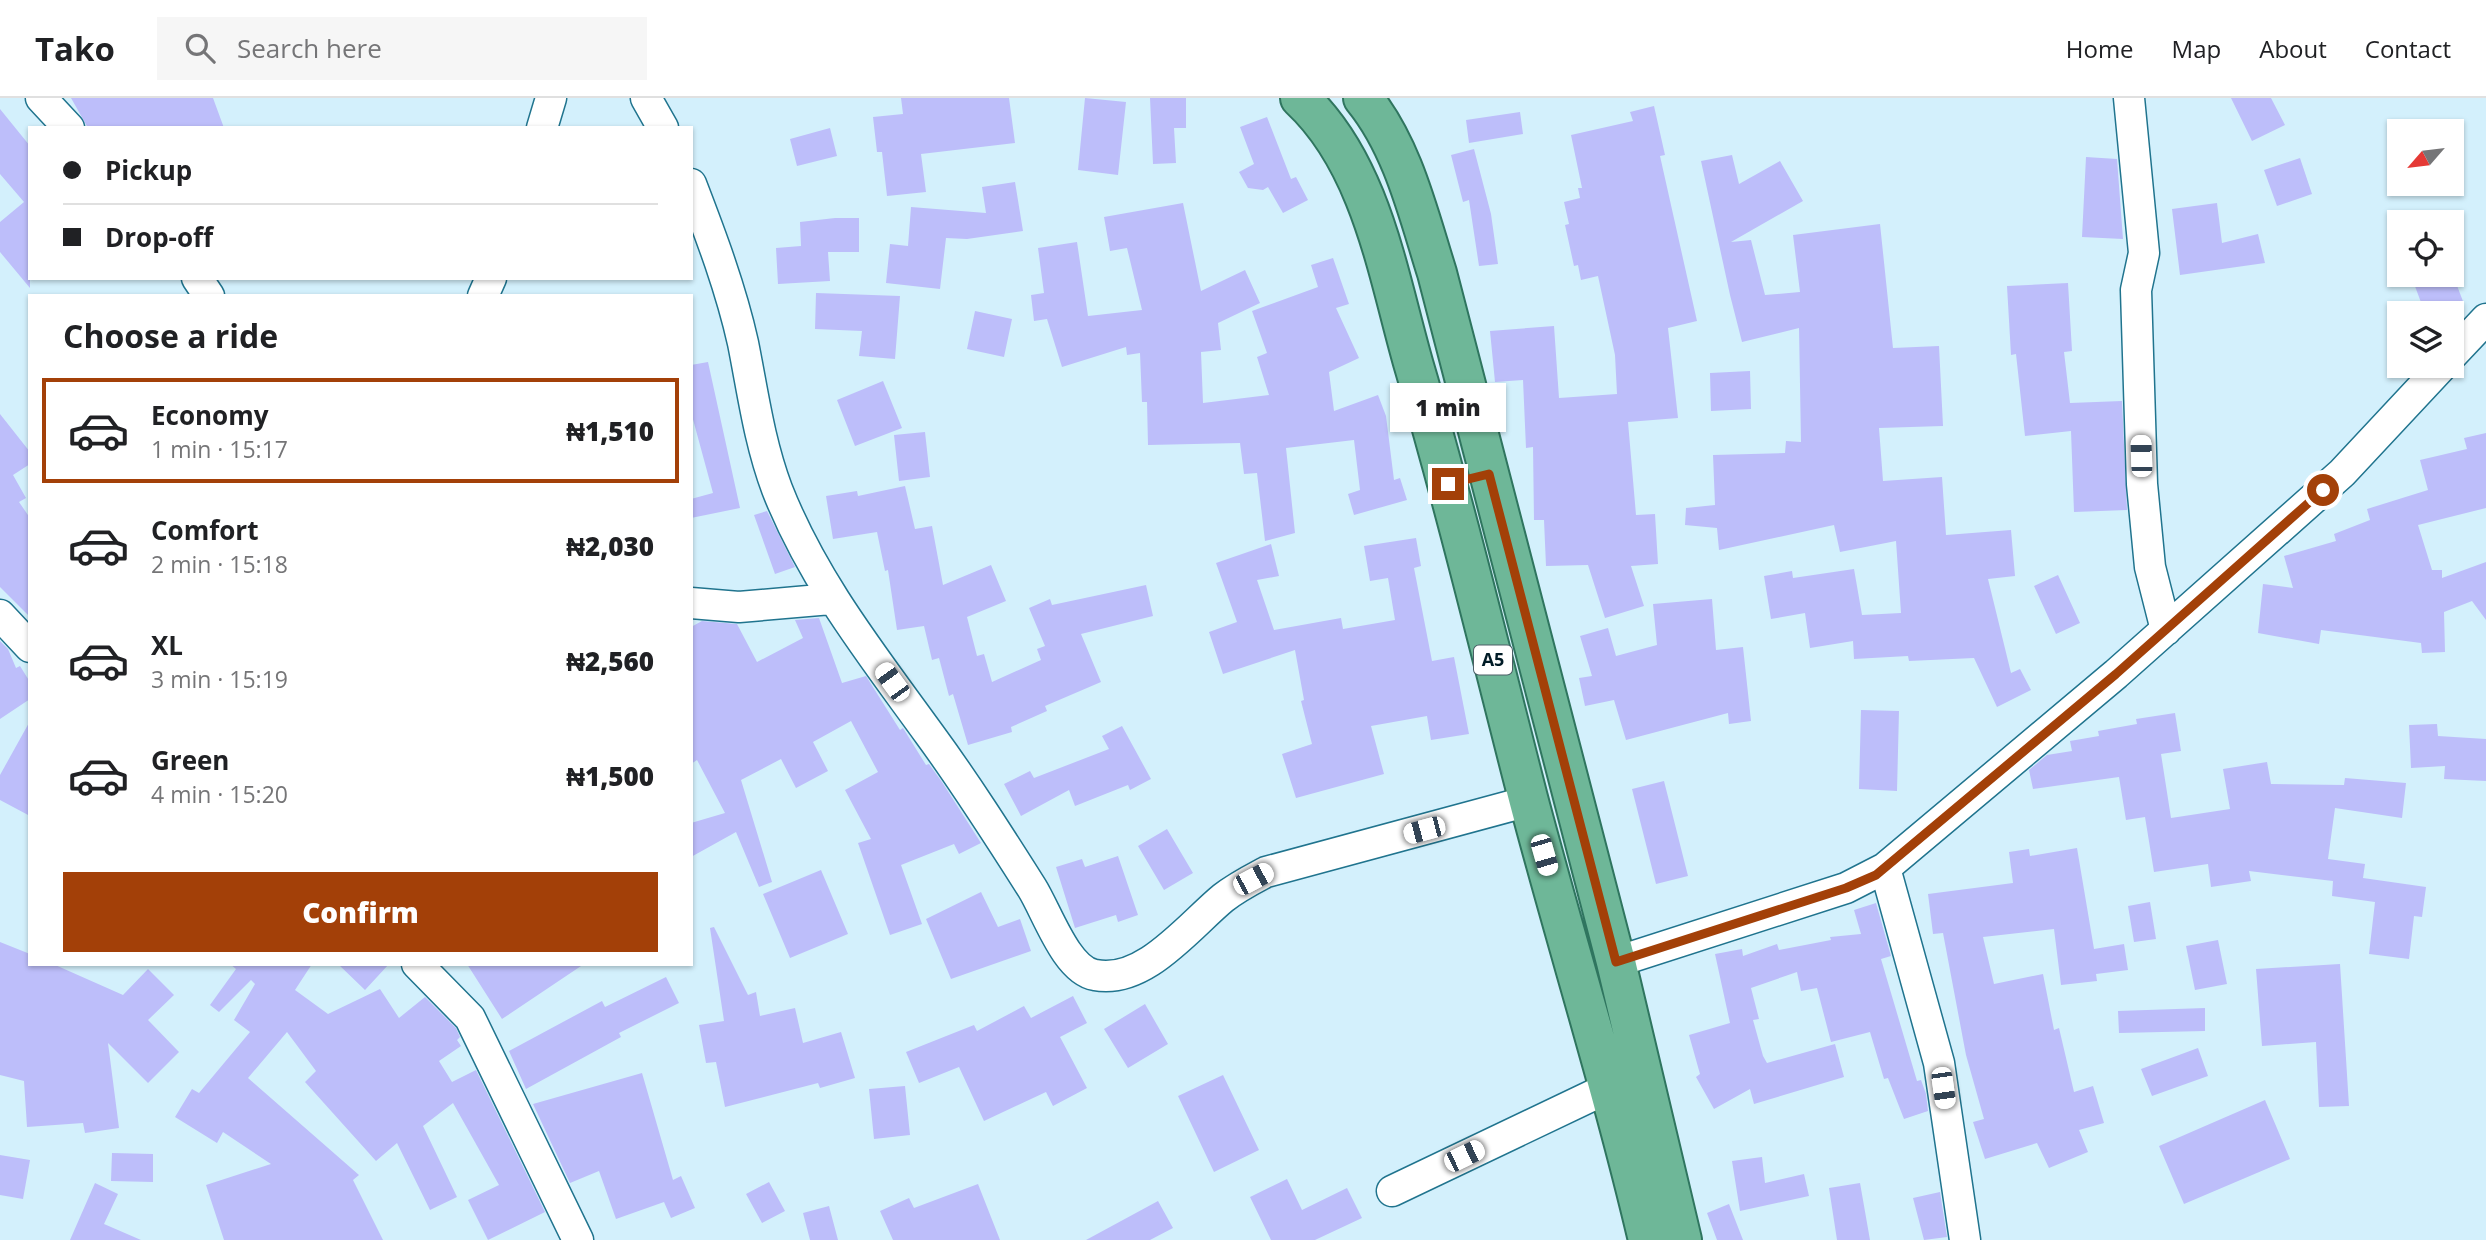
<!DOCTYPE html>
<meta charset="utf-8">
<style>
:root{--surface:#fff;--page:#f6f6f6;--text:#202124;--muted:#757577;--line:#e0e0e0;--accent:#a34008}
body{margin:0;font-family:"Open Sans",sans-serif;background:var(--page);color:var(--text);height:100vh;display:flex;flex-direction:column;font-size:26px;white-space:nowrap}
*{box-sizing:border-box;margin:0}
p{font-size:23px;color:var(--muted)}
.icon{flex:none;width:38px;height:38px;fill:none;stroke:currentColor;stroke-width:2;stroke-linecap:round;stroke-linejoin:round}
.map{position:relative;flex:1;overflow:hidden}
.drawer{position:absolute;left:28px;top:196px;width:665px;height:672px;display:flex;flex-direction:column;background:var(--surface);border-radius:0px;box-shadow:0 2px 5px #0004}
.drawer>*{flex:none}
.banner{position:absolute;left:28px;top:28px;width:665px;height:154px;border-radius:0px;box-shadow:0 2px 5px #0004;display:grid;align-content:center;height:154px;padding:0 35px;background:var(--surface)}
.needle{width:46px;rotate:242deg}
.controls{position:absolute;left:2387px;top:21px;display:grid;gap:14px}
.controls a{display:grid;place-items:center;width:77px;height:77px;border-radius:0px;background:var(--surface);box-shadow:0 2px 5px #0004;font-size:35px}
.end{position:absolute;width:32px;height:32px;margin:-16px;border:9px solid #a34008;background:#fff;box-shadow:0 0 0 4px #fff}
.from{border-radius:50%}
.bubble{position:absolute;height:49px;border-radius:0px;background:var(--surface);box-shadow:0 2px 5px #0004;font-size:23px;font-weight:800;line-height:49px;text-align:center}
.car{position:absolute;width:21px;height:42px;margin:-21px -10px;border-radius:9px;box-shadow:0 0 5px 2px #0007;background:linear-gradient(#fff 24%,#345 0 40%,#fff 0 76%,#345 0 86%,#fff 0)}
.banner b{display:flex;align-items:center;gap:24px;height:66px;font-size:26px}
.banner b+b{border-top:2px solid var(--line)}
.banner i{width:18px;height:18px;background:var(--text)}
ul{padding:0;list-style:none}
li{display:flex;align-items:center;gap:21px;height:105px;margin:0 14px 10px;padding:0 21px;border:4px solid transparent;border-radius:0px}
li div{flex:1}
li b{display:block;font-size:26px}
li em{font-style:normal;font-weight:800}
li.on{border-color:var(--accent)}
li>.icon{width:63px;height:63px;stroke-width:1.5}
h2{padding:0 35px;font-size:32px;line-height:84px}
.cta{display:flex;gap:14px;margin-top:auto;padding:14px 35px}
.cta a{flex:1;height:80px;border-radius:0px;background:var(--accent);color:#fff;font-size:28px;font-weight:800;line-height:80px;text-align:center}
header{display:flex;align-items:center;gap:42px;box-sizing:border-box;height:98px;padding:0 35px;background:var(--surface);border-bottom:2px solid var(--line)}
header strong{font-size:33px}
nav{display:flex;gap:38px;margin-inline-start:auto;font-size:24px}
.search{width:490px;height:63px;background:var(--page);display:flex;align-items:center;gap:18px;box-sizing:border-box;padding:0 24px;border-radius:0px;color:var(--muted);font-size:26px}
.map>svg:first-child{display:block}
</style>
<header>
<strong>Tako</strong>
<div class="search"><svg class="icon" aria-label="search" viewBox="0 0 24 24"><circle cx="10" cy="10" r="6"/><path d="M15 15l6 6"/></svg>Search here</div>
<nav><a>Home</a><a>Map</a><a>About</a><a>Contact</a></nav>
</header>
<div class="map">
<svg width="2486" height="1142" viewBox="0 0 2486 1142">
<rect width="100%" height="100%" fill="#d3f0fc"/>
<path fill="#bdbefa" d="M71,0H213L224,30H88Z
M901,0H1009L1015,45L921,56L926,94L887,98L882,54H877L873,19L903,16Z
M1085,0L1126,4L1118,77L1078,72Z
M1150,0H1186V30H1174L1176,65L1153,66Z
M2231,0H2271L2285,27L2252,43Z
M1654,8L1665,57L1660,58L1697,223L1668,230L1678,320L1628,324L1636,417L1655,416L1658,466L1631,468L1644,508L1605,520L1588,467L1546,468L1544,422H1534L1533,349L1526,350L1523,282L1495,284L1490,233L1554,228L1559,300L1617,296L1615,257L1598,178L1581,182L1578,167L1574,168L1565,127L1569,126L1564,104L1580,100L1578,90H1582L1571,37L1633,23L1630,14Z
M0,11L30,48V190L0,154V124L24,104L0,76Z
M1520,14L1523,36L1469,45L1466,22Z
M1267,19L1291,81L1296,79L1308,102L1283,115L1268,89L1263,92L1248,90L1239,74L1254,66L1240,29Z
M830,30L837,58L797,68L790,41Z
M1474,51L1491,116L1498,166L1479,168L1469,102L1463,104L1451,57Z
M1732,57L1739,86L1780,63L1803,103L1731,144L1751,142L1765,197L1800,194L1793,137L1880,126L1893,250L1939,248L1943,328L1879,330L1883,383L1942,379L1946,437L2011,432L2015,478L1988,481L2011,575L2020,571L2031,592L1997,609L1974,560L1909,563L1908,558L1854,561L1853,543L1810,550L1805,515L1771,521L1764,478L1792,473L1793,480L1854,471L1862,517L1901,515L1896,443L1840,454L1834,427L1719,452L1717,430L1685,427L1686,410L1715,407L1713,357L1785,355L1786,343L1801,344L1799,230L1742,244L1730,197L1701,63Z
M2086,59L2117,61L2123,141L2082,139Z
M2300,60L2312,96L2277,108L2264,72Z
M1015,84L1023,133L967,141L946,140L940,191L886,185L890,146L908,148L911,109L986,115L982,89Z
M1183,105L1201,193L1245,172L1260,205L1218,225L1221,252L1201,254L1203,305L1269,297L1257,259L1267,255L1252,213L1318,189L1311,167L1333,160L1349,206L1336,210L1359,260L1329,274L1334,313L1378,297L1386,318L1394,382L1400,380L1407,402L1354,417L1348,396L1360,392L1354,342L1286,350L1295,435L1265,443L1257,375L1244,376L1240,345L1148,347L1147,304H1142L1140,255L1127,257L1126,249L1062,269L1047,221L1034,223L1031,197L1044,195L1038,150L1077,144L1088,218L1142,212L1127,150L1110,153L1104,119Z
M2217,105L2222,145L2258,136L2265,165L2180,177L2172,111Z
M835,120H859V154H828L830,183L778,186L776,150L801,148L800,124Z
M2431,177H2453L2464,206L2440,215H2425L2413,183Z
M2068,185L2072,253L2064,254L2070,305L2122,303L2127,412L2074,414L2071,333L2025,338L2016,256L2011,257L2007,188Z
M816,195L900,198L895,261L859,258L862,233L815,231Z
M975,213L1012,221L1004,259L967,251Z
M708,264L740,410L691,420V401L713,395L691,314V267Z
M1750,273L1751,311L1711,313L1710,275Z
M883,283L902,330L855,348L837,302Z
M0,316L30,354V366L13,377L26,400L19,404L30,420V519L0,489Z
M925,334L930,379L899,383L894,337Z
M2486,335V410L2418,427L2432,472H2442V480L2486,464V522L2472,503L2444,514L2445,554L2422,555L2421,545L2321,532L2319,546L2258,535L2263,486L2293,490L2284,458L2336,443L2334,436L2370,422L2367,411L2428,392L2420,362L2467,351L2464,340Z
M905,388L915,431L932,428L943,487L991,467L1006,503L967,519L977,558L984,556L992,584L1041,562L1037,551L1045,548L1029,510L1050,501L1052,507L1146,487L1153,518L1081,536L1101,584L1045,608L1047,613L1011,629L1012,634L968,647L953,596L949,598L939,560L932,562L924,528L897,532L888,472L885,473L877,434L833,441L826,398L857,393L858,398Z
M767,413L795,469L775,476L754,417Z
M1416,440L1421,468L1414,470L1432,563L1454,559L1469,636L1431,642L1427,618L1371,628L1384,676L1296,700L1282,656L1312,646L1301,603L1304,602L1295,552L1223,576L1209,534L1237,524L1216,465L1271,446L1279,478L1257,482L1274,532L1341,520L1343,531L1395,522L1388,480L1370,483L1364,448Z
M2058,477L2080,525L2056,536L2034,488Z
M1712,501L1716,552L1743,549L1751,623L1729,626L1728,615L1626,642L1614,602L1585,608L1579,580L1592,578L1580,538L1608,530L1616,558L1657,547L1653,506Z
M819,520L842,585L866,578L900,632L903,630L926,667L929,666L942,684L981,745L959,756L954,746L901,767L922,826L890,837L858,745L871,741L845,692L878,674L851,623L813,644L828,673L796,690L781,661L741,682L772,784L759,789L736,734L691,759V725L725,715L697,662L691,666V529L702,523L737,526L757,564L803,540L795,522Z
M0,543L8,551L16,570L20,568L30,584V601L0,621Z
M1861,612L1899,613L1897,693L1859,691Z
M2175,615L2181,653L2161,656L2171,720L2230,711L2223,671L2267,664L2271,686L2344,687L2345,680L2406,685L2402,720L2335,710L2328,761L2365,766L2363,780L2426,789L2422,819L2414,818L2409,861L2369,856L2375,804L2332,798L2333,783L2249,773L2251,783L2211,789L2208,766L2154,774L2145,719L2126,722L2119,679L2033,691L2029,672L2047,657L2072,653L2070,643L2099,638L2098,633L2137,626L2136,621Z
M30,623V718L0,702V677Z
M2437,626L2438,638L2486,641V683L2444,681L2445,668L2411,670L2409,627Z
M1122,628L1151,681L1130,692L1128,687L1075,708L1069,692L1021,718L1004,686L1030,673L1034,680L1109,651L1102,638Z
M1664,683L1688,778L1656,786L1632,691Z
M1167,731L1193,775L1164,792L1138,748Z
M2077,750L2094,851L2124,846L2128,872L2096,876L2097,883L2061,887L2054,831L1983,839L1994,886L2043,876L2054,932L2059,930L2074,994L2093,988L2104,1025L2079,1032L2088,1054L2049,1070L2037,1045L1985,1061L1973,1024L1984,1021L1966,957L1943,835L1933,836L1928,796L2013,785L2009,754L2029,751L2030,758Z
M1118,758L1138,817L1118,824L1116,817L1075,830L1056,769L1082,761L1085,769Z
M821,772L848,836L790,860L763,796Z
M981,794L998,829L1020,821L1031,853L951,881L926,821Z
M2150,804L2156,841L2134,844L2128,808Z
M1876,805L1891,858L1881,861L1917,983L1921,982L1926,996L1928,1013L1904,1021L1888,980L1884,981L1870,934L1831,944L1817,890L1801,893L1797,874L1751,890L1759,921L1753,922L1763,958L1767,965L1835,946L1844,979L1754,1006L1750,991L1714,1011L1696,979L1700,976L1689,937L1730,925L1715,856L1742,851L1743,858L1777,846L1779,852L1831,842L1830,839L1861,836L1854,812Z
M714,829L748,897L756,894L760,918L795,910L803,945L841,934L855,980L820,990L818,985L725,1009L716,964L706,965L699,927L724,923L710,830Z
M2218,842L2227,886L2195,892L2186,848Z
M0,844L30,856V866H53L123,897L148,871L174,897L148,922L179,954L148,985L108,945L119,1030L85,1035L83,1025L27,1029L24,983L0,977Z
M230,866H312L295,892L328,916L380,891L399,920L425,899L456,930L460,939L457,942L461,948L439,963L452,984L476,972L545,1114L488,1142L468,1102L499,1087L453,1005L423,1028L457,1099L430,1112L397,1045L376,1063L305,984L316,973L287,934L248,980L359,1077L353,1082L383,1142H224L206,1087L271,1066L223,1034L217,1045L175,1019L192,991L199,995L250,934L234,922L255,886L251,882L219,914L210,907L236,871Z
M338,866H389L365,892Z
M467,866H584L502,921Z
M2340,866L2349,1008L2319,1009L2316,944L2262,948L2256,871Z
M666,879L679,905L619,935L621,939L526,991L509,953L602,903L605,909Z
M1073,898L1087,925L1060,939L1087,990L1053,1008L1046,994L984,1023L959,969L919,985L906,954L974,927L977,933L1024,908L1031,920Z
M1145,906L1168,946L1128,970L1104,931Z
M2205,910V933L2119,935L2118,913Z
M2198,950L2208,978L2152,998L2141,971Z
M642,975L673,1082L681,1078L695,1110L671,1120L664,1104L616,1121L599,1073L570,1085L533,1006Z
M1223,977L1259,1052L1214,1074L1178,998Z
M905,988L910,1037L874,1041L869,991Z
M2265,1002L2290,1061L2184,1106L2159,1048Z
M112,1055L153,1056V1084L111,1083Z
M0,1057L30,1062L23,1101L0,1097Z
M1762,1059L1765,1085L1804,1076L1809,1098L1740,1113L1732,1063Z
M1287,1081L1302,1112L1347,1090L1362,1120L1315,1142H1271L1250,1099Z
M769,1084L785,1113L762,1125L746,1096Z
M95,1085L118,1096L104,1126L141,1142H70Z
M1860,1085L1870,1142H1837L1829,1090Z
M978,1086L1000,1142H893L880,1113L909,1100L914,1110Z
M1940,1094L1947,1139L1924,1142L1913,1100Z
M1158,1103L1173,1130L1150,1142H1086Z
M1729,1106L1743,1142H1717L1707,1115Z
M829,1108L838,1142H810L803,1115Z"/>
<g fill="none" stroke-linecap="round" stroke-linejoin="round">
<defs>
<path id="minor" d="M41,0L69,30
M646,0L663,30
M2129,0L2144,155L2136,192L2142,386L2150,469L2166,532
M542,30L551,0
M691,86C711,138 731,191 743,245C753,295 759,343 777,391C813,483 873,558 930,637C966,686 999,738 1032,790C1047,814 1066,872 1095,877C1144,887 1189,828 1223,800C1237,789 1251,782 1266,774L1529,703
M197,180L209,198
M483,198L491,180
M2452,257L2486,221
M691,505L739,509L831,501
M0,517L30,549
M1885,770L1939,965L1965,1142
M1616,864L1846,790L1885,770L2116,576L2342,375L2442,268
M417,866L470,920L578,1142
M1392,1093L1608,990"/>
<path id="trunk" d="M1300,0C1372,67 1388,178 1414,268C1456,411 1491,556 1528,700C1567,848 1613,993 1648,1142
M1363,0C1403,49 1418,115 1437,175L1616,864L1682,1142"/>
</defs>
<use href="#minor" stroke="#20748e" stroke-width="33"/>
<use href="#trunk" stroke="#2f755f" stroke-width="42"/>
<use href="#minor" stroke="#fff" stroke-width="30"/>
<use href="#trunk" stroke="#6eb798" stroke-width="38"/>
</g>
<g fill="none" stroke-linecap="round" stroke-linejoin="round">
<path stroke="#a34008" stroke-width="9" d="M1448,386L1489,376L1616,864L1846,790L1876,777L2116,576L2323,392"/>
</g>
<g text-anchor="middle" stroke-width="7" stroke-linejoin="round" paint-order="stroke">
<rect fill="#fff" stroke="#4c5f67" stroke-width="2" x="1474" y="547.5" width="38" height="29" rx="5"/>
<g font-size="18" font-weight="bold" fill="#001b26">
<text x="1493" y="568">A5</text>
</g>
</g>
</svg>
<div class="controls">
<a><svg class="needle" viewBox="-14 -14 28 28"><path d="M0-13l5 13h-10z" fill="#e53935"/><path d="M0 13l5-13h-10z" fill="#757577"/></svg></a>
<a><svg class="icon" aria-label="locate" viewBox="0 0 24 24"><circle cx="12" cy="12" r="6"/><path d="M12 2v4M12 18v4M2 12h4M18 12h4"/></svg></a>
<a><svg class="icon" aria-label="layers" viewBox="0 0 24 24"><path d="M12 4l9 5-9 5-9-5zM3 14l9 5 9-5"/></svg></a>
</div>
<i class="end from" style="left:2323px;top:392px"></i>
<i class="end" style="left:1448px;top:386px"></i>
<div class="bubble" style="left:1390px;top:285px;width:116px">1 min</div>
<i class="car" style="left:2141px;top:358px;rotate:358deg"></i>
<i class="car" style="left:892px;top:584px;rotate:324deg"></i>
<i class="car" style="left:1424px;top:732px;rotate:255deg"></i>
<i class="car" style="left:1544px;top:757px;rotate:164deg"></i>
<i class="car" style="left:1253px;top:781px;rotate:62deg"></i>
<i class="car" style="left:1943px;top:990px;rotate:172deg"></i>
<i class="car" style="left:1464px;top:1058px;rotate:64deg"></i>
<div class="banner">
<b><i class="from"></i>Pickup</b>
<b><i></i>Drop-off</b>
</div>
<section class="drawer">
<h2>Choose a ride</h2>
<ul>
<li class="on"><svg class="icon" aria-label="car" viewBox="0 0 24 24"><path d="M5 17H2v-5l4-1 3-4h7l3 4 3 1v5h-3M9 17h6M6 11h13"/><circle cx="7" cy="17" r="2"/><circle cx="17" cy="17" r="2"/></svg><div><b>Economy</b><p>1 min · 15:17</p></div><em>₦1,510</em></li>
<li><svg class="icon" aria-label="car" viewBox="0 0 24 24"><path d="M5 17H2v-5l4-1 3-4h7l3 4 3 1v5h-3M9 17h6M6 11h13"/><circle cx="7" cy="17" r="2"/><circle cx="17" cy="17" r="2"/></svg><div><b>Comfort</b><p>2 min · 15:18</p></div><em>₦2,030</em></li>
<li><svg class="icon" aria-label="car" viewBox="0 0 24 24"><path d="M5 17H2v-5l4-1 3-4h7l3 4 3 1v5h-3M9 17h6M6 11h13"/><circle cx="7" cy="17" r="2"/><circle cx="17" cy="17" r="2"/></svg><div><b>XL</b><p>3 min · 15:19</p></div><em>₦2,560</em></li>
<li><svg class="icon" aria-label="car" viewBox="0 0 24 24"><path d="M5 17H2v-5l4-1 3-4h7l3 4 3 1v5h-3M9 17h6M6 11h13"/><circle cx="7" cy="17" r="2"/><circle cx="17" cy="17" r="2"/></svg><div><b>Green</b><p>4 min · 15:20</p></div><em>₦1,500</em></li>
</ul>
<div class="cta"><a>Confirm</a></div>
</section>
</div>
